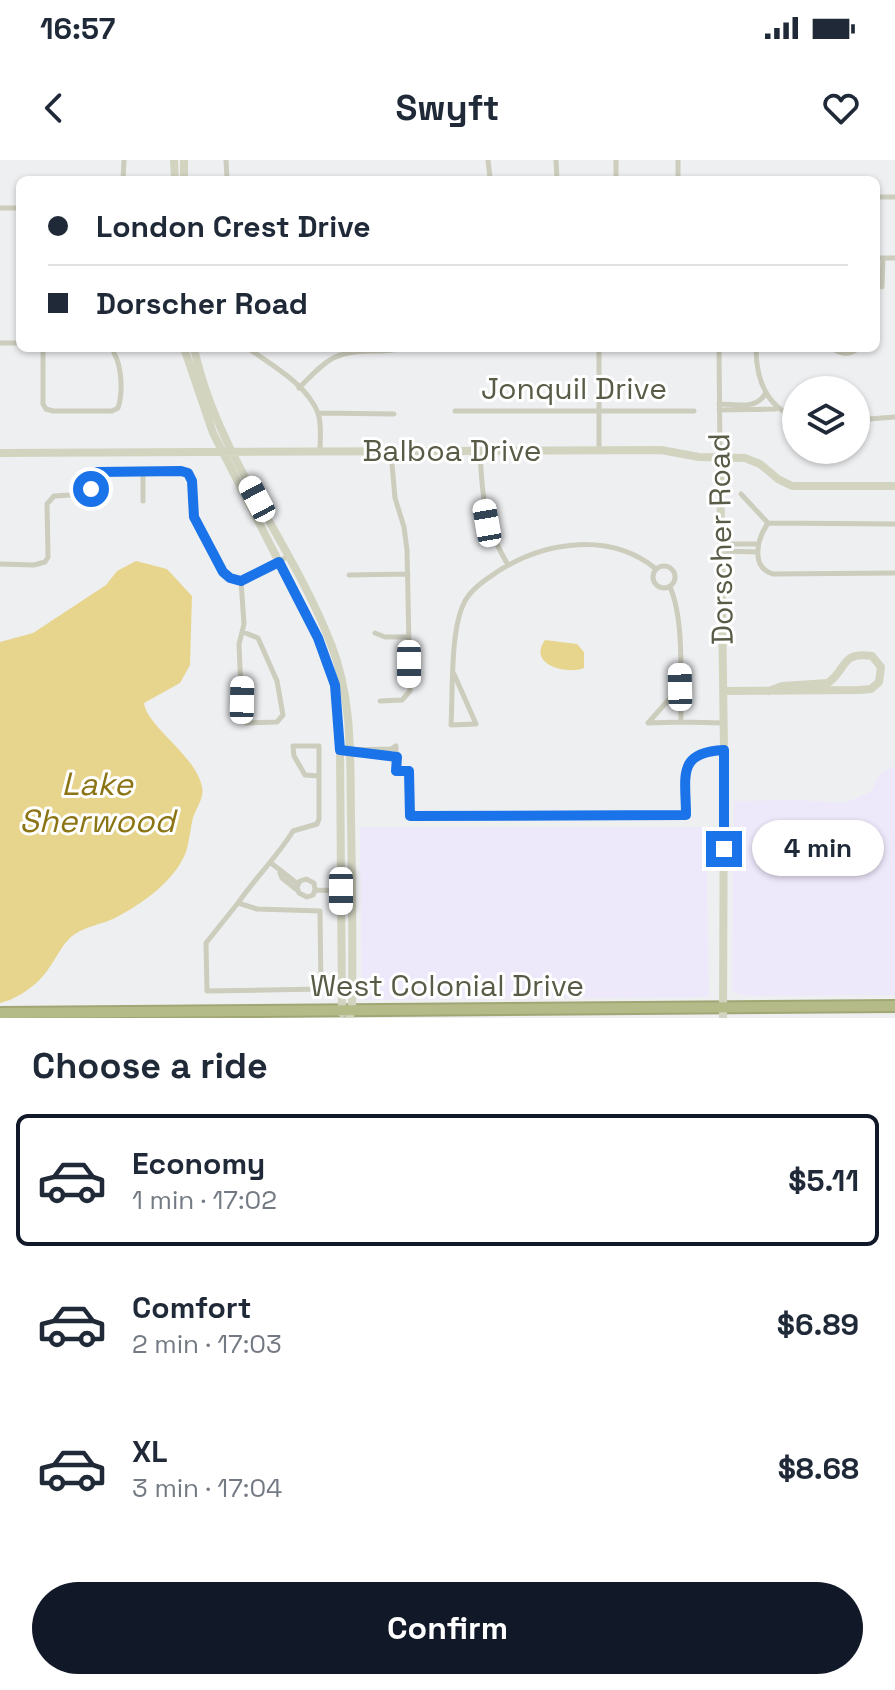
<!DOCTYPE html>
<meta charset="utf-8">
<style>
:root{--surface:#fff;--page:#f2f2f3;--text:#1f2937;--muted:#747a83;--line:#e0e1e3;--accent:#111827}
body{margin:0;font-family:"Space Grotesk",sans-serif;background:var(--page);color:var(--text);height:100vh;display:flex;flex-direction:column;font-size:30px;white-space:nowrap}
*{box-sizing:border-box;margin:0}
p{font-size:26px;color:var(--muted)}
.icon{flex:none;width:44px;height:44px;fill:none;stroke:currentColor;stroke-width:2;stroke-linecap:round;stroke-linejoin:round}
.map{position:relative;height:858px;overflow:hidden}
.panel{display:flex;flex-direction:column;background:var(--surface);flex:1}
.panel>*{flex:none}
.banner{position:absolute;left:16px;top:16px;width:864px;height:176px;border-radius:12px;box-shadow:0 2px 6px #0004;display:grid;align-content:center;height:176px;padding:0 32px;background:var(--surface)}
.buttons{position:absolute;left:782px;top:216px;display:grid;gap:16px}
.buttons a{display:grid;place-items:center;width:88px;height:88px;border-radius:50%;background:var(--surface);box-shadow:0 2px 6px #0004;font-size:40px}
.end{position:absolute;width:36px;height:36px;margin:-18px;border:10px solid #1a73e8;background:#fff;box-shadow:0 0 0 4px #fff}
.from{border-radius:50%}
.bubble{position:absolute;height:56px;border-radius:28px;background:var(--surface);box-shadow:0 2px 6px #0004;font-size:26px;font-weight:800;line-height:56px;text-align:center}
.car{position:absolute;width:24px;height:48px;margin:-24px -12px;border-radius:10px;box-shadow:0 0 6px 2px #0007;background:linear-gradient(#fff 24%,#345 0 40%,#fff 0 76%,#345 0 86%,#fff 0)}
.banner b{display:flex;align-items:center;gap:28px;height:76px;font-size:30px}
.banner b+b{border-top:2px solid var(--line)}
.banner i{width:20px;height:20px;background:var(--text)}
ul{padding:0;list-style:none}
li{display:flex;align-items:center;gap:24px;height:132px;margin:0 16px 12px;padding:0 16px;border:4px solid transparent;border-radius:12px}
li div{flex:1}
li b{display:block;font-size:30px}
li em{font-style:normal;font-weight:800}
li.active{border-color:var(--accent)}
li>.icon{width:72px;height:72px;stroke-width:1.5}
h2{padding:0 32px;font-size:36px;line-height:96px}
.button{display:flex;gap:16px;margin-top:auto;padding:16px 32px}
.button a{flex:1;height:92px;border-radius:48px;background:var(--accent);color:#fff;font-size:32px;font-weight:800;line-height:92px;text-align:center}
.status{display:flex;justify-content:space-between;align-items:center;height:56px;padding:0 40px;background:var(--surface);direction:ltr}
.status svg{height:22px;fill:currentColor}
header{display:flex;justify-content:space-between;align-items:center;height:104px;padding:0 32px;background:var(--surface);font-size:36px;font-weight:800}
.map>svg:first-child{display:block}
</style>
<div class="status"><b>16:57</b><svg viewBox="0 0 49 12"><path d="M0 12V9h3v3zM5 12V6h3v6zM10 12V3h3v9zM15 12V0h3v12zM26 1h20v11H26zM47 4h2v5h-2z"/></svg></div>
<header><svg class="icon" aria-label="back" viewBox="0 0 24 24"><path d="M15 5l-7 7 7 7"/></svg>Swyft<svg class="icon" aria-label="heart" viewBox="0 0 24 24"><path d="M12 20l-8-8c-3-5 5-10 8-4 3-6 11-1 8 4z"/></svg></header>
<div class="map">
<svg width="895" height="858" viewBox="0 0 895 858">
<rect width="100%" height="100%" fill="#eeeff1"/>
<path fill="#eee8fb" d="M895,606V835L752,836L741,835L732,831L734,641L801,640L844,643L871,632L880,614Z
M360,667H706L709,837L366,840L362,834Z"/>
<path fill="#e7d58e" d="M136,401L167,409L192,436L190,505L180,523L144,543C147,567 196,595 202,627C205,639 194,650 192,662C190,672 189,682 186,692C175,721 142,744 115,758C103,764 87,766 75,774C63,782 57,797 49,808C39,824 18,839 0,843V482L33,473L106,425L117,411Z
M545,480L577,484L584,492V508C567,515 527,505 545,480Z"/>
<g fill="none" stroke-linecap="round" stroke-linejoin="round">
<defs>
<path id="highway" d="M0,853L895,846"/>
</defs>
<use href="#highway" stroke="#a1a674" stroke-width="14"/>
<path stroke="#cccdbd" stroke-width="5" d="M226,0L227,20
M488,0L490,18
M556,0L557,20
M678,0V19
M616,19V0
M123,20L124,0
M876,37H895
M0,48H20
M876,98H895
M882,127L883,98
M0,183H20
M43,188V244L46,249L53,251H112L118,248C123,233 122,207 114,193
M248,188C271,205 307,224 318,253C322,264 320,279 320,291
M599,188V289
M719,188L720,297
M756,188C756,219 766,246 796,258
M831,188C840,193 847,196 856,190
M299,228C325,202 332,191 371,191C382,191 393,191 403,188
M719,244C735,244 756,250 765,234
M719,250L776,249
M455,251H694
M319,253L394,254
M856,260L895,257
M480,291C482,336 484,365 508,405
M741,334L767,362
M143,341V311
M768,363C757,379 750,407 773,414L895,413
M768,363L895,364
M722,384H758
M722,391L758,392
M0,404L34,405L45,402L48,397L47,344L54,336L87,334L97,312L181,311L188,313L192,321L194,357L223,412L230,418L241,421L287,397
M653 417a11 11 0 1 1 22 0a11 11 0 1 1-22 0Z
M349,415L408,414
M241,421L244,464L239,484L242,556L246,563L277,562L283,555L277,521L258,478L243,472
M670,427C685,461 680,523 681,562L648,563L680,527
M375,473L385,477H409
M454,514L476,564L451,565C453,532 450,471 464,443C471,428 487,419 500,410C547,381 611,372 656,409
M380,541L402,540L410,531L407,390L404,367L395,338L391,292
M681,562L724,563
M349,590L391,589L396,586V611H409L410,656L686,655C686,617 676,591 724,590
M358,591L374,596L397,597
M271,703L298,724
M280,713L282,718L297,730
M315,730L314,723L306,719L300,721L297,727L299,733L307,737L313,735L315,730L353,731
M238,743L257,749L320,751L321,829L207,831L206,783Z
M238,743C256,717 277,697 293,671L317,664L319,659V586H293L294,596L305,615L319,616"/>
<path stroke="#d2d4c0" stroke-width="8" d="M174,0L175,20
M184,0V20
M184,188L213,273L318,478L335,525L340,590L342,853
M194,188C217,296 292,383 331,484C353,540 350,598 351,657C352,722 353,786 352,851L349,858
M0,293L661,290L699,297L745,298L760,304L778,319L792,326H895
M720,297L724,590L723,858
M724,531L860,530L871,529L879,522L881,507L872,496C841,491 847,509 828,523L782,526L769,531"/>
<use href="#highway" stroke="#b5bb88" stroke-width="10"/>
</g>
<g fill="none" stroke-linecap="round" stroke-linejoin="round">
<path stroke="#1a73e8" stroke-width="10" d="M91,329L97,312L181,311L188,313L192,321L194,357L223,412L230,418L241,421L279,402L318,478L335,525L340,590L397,597L396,611H409L410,656L686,655C686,617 676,592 724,590V689"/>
</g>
<g text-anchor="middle" stroke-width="6" stroke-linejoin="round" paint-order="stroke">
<g font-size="30" fill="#595b47" stroke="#fff">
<text x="574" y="239">Jonquil Drive</text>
<text x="452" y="301">Balboa Drive</text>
<text transform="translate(721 379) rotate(-91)" y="10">Dorscher Road</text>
<text x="447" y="836">West Colonial Drive</text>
</g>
<g font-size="32" font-style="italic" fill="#8b7414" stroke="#fff">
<text x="97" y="635">Lake<tspan x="97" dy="37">Sherwood</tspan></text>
</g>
</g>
</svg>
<div class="buttons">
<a><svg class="icon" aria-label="layers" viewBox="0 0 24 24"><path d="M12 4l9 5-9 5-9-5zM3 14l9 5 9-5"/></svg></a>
</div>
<i class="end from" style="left:91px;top:329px"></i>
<i class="end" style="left:724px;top:689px"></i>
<div class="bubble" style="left:752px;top:660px;width:132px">4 min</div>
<i class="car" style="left:257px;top:339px;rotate:332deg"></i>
<i class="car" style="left:487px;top:363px;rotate:350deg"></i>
<i class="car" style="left:409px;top:504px;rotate:180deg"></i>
<i class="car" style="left:680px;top:527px;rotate:359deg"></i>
<i class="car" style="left:242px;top:540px;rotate:1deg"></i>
<i class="car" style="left:341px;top:731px;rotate:180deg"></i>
<div class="banner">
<b><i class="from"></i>London Crest Drive</b>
<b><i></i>Dorscher Road</b>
</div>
</div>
<section class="panel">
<h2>Choose a ride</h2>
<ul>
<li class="active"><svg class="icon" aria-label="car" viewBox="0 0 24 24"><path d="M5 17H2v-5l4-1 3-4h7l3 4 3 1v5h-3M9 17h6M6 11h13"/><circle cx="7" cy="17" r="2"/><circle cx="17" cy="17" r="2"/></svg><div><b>Economy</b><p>1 min · 17:02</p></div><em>$5.11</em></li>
<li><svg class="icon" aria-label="car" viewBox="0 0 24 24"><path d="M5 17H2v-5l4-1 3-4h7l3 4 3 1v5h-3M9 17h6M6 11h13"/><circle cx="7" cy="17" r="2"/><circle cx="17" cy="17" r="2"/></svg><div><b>Comfort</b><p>2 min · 17:03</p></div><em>$6.89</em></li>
<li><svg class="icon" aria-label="car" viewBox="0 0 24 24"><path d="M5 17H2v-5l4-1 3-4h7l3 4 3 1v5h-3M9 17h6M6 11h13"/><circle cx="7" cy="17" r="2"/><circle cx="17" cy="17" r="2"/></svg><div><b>XL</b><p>3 min · 17:04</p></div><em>$8.68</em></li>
</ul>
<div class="button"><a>Confirm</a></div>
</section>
